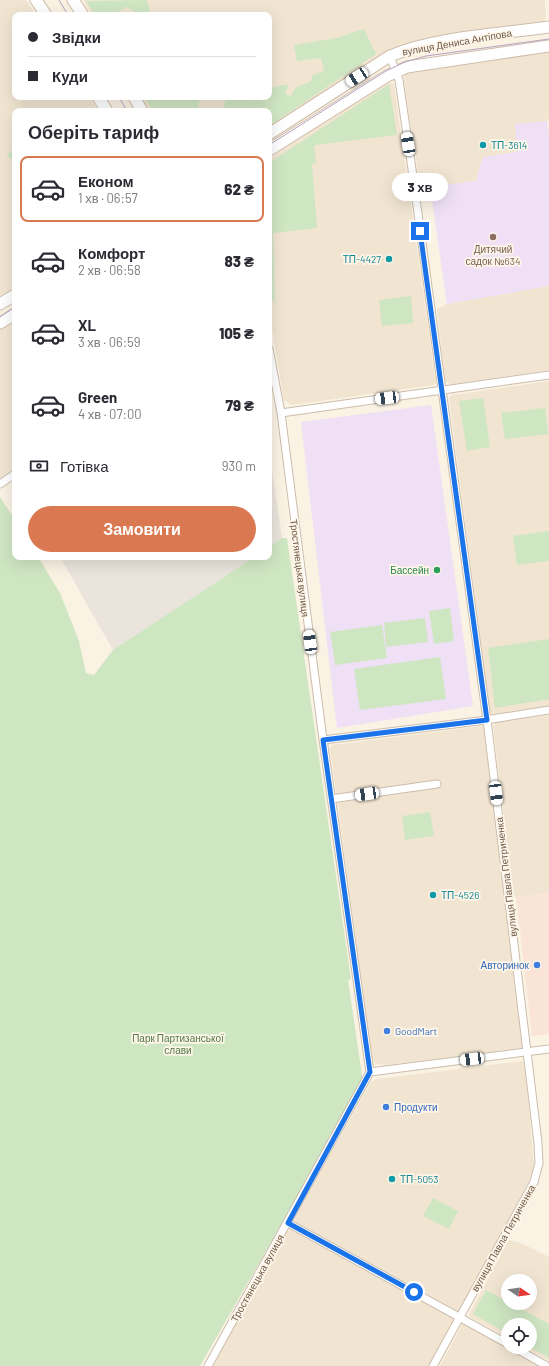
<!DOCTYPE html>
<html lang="uk">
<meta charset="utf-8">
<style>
:root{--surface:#fff;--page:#f7f7f7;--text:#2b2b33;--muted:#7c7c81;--line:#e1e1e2;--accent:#da7951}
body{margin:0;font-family:Barlow,sans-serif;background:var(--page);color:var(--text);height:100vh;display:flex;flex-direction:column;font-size:15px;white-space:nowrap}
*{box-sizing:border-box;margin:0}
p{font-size:13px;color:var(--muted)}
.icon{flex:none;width:22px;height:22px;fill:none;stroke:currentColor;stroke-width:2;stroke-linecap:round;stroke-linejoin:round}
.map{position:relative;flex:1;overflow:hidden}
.side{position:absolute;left:12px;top:108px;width:260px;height:452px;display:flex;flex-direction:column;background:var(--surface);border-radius:8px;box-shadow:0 4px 16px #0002}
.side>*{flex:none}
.guide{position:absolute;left:12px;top:12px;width:260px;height:88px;border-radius:8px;box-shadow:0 4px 16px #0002;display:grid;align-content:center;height:88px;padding:0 16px;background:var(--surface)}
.needle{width:26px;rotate:103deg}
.fabs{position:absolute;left:501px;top:1274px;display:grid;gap:8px}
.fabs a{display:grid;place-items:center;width:36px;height:36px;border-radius:50%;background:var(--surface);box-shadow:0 4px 16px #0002;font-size:20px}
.end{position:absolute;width:18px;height:18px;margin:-9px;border:5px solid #1a73e8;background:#fff;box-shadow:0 0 0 2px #fff}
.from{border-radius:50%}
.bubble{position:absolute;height:28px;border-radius:14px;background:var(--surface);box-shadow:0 4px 16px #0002;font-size:13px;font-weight:800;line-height:28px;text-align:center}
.car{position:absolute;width:12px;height:24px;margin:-12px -6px;border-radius:5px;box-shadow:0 0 3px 1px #0007;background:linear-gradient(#fff 24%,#345 0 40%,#fff 0 76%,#345 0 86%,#fff 0)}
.guide b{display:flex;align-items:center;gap:14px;height:38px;font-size:15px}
.guide b+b{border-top:1px solid var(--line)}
.guide i{width:10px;height:10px;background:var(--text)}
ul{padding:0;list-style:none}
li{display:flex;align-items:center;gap:12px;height:66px;margin:0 8px 6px;padding:0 8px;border:2px solid transparent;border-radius:8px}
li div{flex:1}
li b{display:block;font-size:15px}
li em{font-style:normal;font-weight:800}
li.selected{border-color:var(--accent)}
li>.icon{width:36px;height:36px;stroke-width:1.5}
h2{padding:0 16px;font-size:18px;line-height:48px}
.pay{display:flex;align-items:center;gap:10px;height:44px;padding:0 16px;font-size:15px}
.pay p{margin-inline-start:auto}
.action{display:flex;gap:8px;margin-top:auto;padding:8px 16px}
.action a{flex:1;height:46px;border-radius:24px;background:var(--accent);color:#fff;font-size:16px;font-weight:800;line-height:46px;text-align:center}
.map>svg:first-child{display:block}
</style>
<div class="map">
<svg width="549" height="1366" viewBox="0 0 549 1366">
<rect width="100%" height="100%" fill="#faf2e3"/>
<path fill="#f1e5d2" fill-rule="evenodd" d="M0,0H26L36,15H15V97H89L98,111H15V292L0,302Z
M83,0H545L546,18L541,24L393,49L269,129V111H149L141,97H269V15H92Z
M549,51V119L517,152L483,157L476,181L430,187L420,185L404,81L405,73L414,70Z
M387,81L394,84L436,383L434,385L291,405L284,400L269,310V158Z
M549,286V370L451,385L445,381L437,309L447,304Z
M15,319V470L0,479V328Z
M549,381V706L493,714L490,712L449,398L452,395Z
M549,715V893L516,897L513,893L493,726L495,722Z
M482,726L485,728L523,1046L520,1049L386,1065L376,1064L372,1059L330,748L333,745Z
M522,1061L525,1063L534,1166L529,1181L460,1310L457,1311L296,1222L294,1218L371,1082L377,1079Z
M291,1230L453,1318L454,1321L430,1366H211L285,1232Z
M509,1240L521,1243L549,1257V1361L524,1347H530V1325H508V1338L470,1317L469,1314ZM508,1281H530V1303H508Z
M465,1324L539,1366H440L462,1325Z"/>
<path fill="#fae4d7" d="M549,893V1034L532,1036L516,897Z"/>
<path fill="#eae4dd" d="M269,450L282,538L269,547Z
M60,557H254L113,650Z"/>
<path fill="#efe0f6" d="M547,121L549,136V286L447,304L430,187L476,181L483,157L517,152L515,124Z
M431,405L473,706L337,728L301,422Z"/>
<path fill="#cfe6c3" d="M147,0L150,11L140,15L127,7L117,12L118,15H95L86,1Z
M364,29L376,54L269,126V111H224L225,100L235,97H269V88L289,84L285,94L291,96L296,87L310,82L313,75L324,71L321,58L297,61L294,45L336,38Z
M389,84L397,135L314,145L316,163L312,164L317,228L273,233L275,303L269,294V163Z
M144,97H200L198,111H153Z
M15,149V165L7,154Z
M411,296L413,323L382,326L379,300Z
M483,398L490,447L467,451L459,401Z
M545,408L548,434L505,439L501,413Z
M0,497L15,520V557H38L60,593L79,641L86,673L94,675L113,650L254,557H269V547L282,538H287L351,979L348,980L363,1082L200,1366H0Z
M549,531V561L517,565L513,536Z
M450,608L454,641L434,644L429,611Z
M425,618L428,642L386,647L384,623Z
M382,625L387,658L335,665L330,632Z
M549,639V699L495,708L488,648Z
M440,657L446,699L360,710L354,669Z
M430,812L434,836L405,840L402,816Z
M433,1198L458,1211L449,1229L423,1216Z
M486,1290L549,1324V1358L530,1347V1325H508V1334L473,1314Z"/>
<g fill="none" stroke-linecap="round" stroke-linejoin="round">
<defs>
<path id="street" d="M390,56L399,80L411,162L487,720L538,1143L539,1163L534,1182L433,1366
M281,413L549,375
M0,484L15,474
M323,740L479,721L549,710
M331,799L437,784
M370,1072L549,1049
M288,1223L508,1344
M513,1347L547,1366
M208,1366L370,1072L322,732L281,413L269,349"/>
<path id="secondary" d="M36,0L46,15
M73,0L83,15
M98,97L107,111
M134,97L142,111
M269,134L390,56C435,37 500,34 549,27
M269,150L387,76L407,67L549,46
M0,304L15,295
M0,323L15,314"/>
</defs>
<use href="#street" stroke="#ccbdad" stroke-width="9"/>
<use href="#secondary" stroke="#cfbdab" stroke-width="13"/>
<use href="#street" stroke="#fff" stroke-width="7"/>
<use href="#secondary" stroke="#fff" stroke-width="11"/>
<path stroke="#b6a3c2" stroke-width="1" d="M59,0L68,15
M119,97L127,111
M269,145L386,71L405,62L426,56L549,39
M0,317L15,307"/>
</g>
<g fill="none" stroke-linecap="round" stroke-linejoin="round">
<path stroke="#1a73e8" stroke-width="5" d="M414,1292L288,1223L370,1072L323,740L487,720L420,231"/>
</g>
<g fill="#0f9aa8" stroke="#fdf6e9" stroke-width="1.5">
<circle cx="483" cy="145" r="4"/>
<circle cx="389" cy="259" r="4"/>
<circle cx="433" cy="895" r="4"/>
<circle cx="392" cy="1179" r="4"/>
</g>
<circle fill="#8d6e63" stroke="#fdf6e9" stroke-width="1.5" cx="493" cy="237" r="4"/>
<circle fill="#2e9e5b" stroke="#fdf6e9" stroke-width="1.5" cx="437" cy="570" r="4"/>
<g fill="#3f7fe0" stroke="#fdf6e9" stroke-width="1.5">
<circle cx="537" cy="965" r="4"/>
<circle cx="387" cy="1031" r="4"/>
<circle cx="386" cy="1107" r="4"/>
</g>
<g text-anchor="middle" stroke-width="3.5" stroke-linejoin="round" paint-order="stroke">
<g font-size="10" fill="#705b4b" stroke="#fdf6e9">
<text transform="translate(457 42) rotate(-10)" y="4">вулиця Дениса Антіпова</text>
<text transform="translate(300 568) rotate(83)" y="4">Тростянецька вулиця</text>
<text transform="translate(506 877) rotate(-97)" y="4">вулиця Павла Петриченка</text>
<text transform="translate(503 1238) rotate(-61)" y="4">вулиця Павла Петриченка</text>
<text transform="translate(257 1278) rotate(-61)" y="4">Тростянецька вулиця</text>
</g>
<g font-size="10" fill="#0d838f" stroke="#fdf6e9" text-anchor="start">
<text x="491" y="149">ТП-3614</text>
<text x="381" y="263" text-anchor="end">ТП-4427</text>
<text x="441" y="899">ТП-4526</text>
<text x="400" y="1183">ТП-5053</text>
</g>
<g font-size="10" fill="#785e54" stroke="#fdf6e9">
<text x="493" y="253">Дитячий<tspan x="493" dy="12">садок №634</tspan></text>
</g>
<g font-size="10" fill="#27864d" stroke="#fdf6e9" text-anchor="end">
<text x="429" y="574">Бассейн</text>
</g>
<g font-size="10" fill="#366cbe" stroke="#fdf6e9" text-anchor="start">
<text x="529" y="969" text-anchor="end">Авторинок</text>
<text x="395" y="1035">GoodMart</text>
<text x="394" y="1111">Продукти</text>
</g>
<g font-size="10" fill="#547a47" stroke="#fdf6e9">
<text x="178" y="1042">Парк Партизанської<tspan x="178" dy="12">слави</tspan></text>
</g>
</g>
</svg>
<div class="fabs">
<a><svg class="needle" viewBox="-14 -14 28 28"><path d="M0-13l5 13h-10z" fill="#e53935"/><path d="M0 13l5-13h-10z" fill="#7c7c81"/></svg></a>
<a><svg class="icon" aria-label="locate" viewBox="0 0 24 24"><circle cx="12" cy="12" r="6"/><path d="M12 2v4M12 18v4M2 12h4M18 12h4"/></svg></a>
</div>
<i class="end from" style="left:414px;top:1292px"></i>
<i class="end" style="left:420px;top:231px"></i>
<div class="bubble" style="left:392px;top:173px;width:56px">3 хв</div>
<i class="car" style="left:357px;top:77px;rotate:237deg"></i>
<i class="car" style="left:408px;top:144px;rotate:351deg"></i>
<i class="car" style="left:387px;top:398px;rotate:263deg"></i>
<i class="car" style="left:310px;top:642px;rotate:352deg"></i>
<i class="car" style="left:496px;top:793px;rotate:173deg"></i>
<i class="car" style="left:367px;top:794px;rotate:262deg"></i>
<i class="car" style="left:472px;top:1059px;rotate:263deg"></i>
<div class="guide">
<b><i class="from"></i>Звідки</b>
<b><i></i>Куди</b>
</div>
<section class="side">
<h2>Оберіть тариф</h2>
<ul>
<li class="selected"><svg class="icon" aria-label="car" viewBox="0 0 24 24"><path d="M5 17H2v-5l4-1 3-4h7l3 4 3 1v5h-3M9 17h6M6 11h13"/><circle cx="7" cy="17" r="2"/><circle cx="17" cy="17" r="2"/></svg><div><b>Економ</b><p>1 хв · 06:57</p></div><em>62 ₴</em></li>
<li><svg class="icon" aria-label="car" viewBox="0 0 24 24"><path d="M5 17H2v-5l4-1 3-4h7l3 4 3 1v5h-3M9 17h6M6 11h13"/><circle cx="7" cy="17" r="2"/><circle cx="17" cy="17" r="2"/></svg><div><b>Комфорт</b><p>2 хв · 06:58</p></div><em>83 ₴</em></li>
<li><svg class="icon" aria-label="car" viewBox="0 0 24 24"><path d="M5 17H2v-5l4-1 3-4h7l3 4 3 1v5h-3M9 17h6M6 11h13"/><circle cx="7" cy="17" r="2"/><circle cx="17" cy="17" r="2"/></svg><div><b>XL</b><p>3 хв · 06:59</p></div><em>105 ₴</em></li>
<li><svg class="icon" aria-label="car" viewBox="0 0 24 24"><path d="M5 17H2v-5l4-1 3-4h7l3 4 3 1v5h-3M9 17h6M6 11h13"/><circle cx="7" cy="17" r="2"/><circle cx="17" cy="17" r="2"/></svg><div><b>Green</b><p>4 хв · 07:00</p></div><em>79 ₴</em></li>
</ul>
<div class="pay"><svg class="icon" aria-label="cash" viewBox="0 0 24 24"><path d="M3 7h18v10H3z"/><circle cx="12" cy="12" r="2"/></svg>Готівка<p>930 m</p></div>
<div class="action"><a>Замовити</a></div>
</section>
</div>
